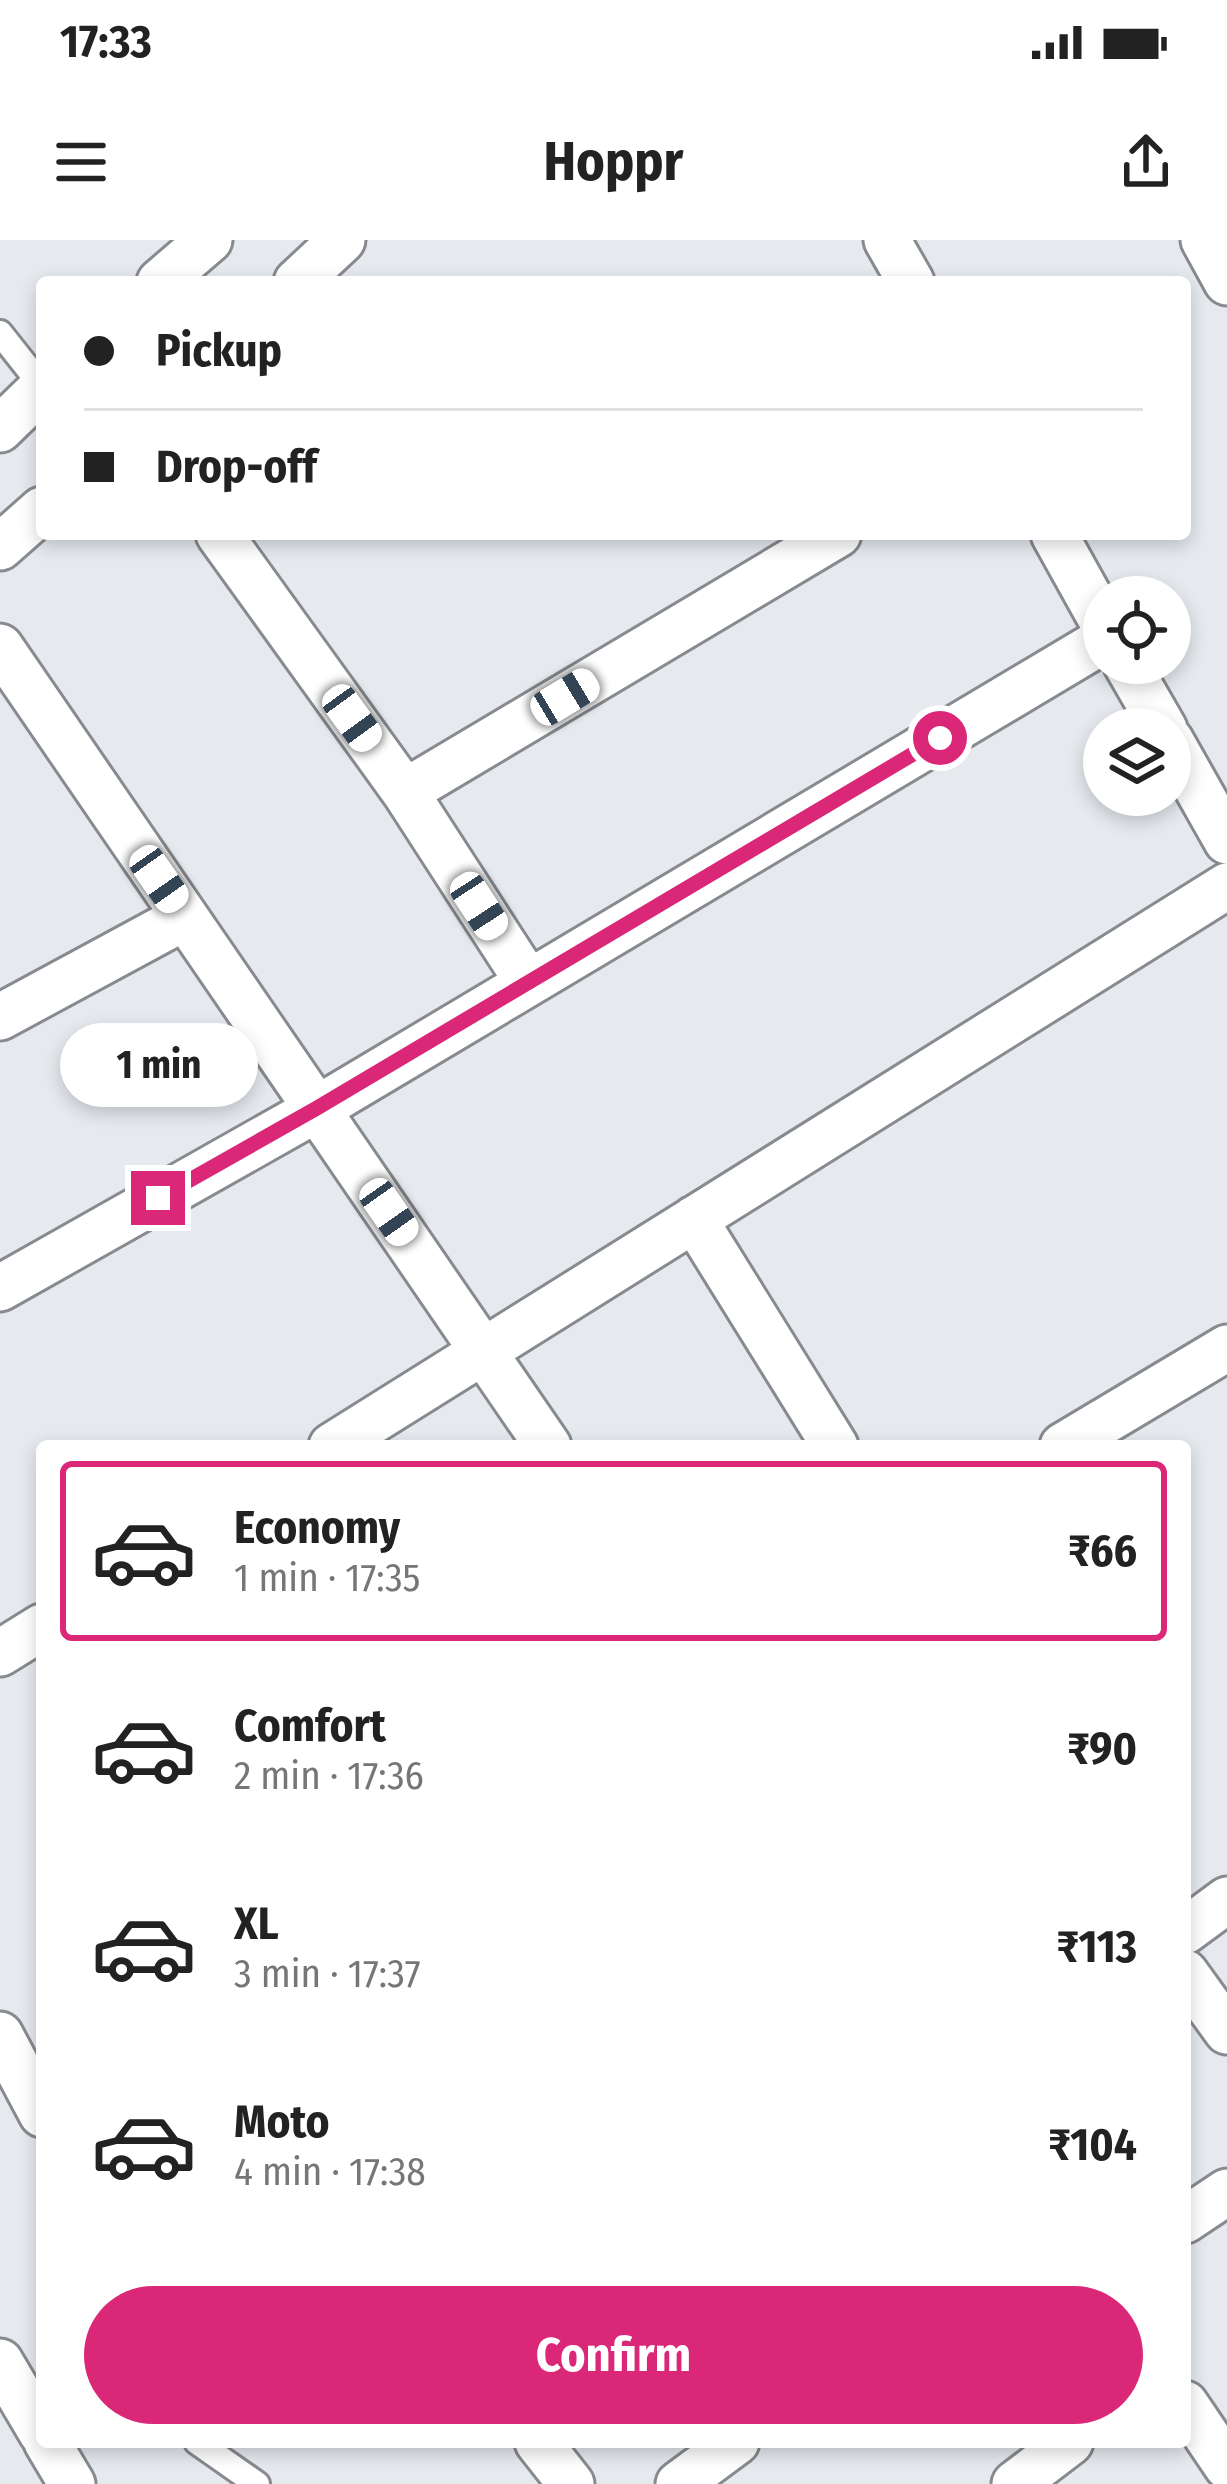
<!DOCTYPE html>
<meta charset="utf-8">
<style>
:root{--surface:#fff;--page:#f2f2f2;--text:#222;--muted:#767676;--line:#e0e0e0;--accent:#db2777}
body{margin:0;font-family:"Fira Sans Condensed",sans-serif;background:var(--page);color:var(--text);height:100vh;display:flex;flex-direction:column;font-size:45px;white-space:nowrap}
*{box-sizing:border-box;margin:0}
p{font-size:39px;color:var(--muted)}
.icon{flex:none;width:66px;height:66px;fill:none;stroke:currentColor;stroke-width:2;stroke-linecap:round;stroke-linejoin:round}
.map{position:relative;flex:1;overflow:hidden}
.panel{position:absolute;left:36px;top:1200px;width:1155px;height:1008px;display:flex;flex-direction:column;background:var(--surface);border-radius:12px;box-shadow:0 6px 18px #0003}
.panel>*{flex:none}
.top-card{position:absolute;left:36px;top:36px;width:1155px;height:264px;border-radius:12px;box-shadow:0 6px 18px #0003;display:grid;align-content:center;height:264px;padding:0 48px;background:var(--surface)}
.controls{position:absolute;left:1083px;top:336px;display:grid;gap:24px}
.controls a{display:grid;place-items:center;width:108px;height:108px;border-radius:50%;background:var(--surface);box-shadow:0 6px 18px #0003;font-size:60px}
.end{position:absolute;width:54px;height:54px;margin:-27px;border:15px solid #db2777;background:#fff;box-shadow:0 0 0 6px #fff}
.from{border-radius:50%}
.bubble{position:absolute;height:84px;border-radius:42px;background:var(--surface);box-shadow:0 6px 18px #0003;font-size:39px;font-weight:700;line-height:84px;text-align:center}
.car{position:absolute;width:36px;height:72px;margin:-36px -18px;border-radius:15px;box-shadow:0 0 9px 3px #0007;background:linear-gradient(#fff 24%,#345 0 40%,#fff 0 76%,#345 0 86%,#fff 0)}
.top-card b{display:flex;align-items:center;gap:42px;height:114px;font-size:45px}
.top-card b+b{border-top:3px solid var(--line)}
.top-card i{width:30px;height:30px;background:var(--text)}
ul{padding:21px 0 0;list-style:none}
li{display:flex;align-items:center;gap:36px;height:180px;margin:0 24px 18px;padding:0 24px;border:6px solid transparent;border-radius:12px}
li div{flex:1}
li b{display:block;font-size:45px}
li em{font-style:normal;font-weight:700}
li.active{border-color:var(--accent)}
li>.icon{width:108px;height:108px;stroke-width:1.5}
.button{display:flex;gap:24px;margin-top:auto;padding:24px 48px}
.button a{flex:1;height:138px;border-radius:72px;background:var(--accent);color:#fff;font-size:48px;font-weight:700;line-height:138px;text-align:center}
.status{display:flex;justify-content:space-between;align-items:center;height:84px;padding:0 60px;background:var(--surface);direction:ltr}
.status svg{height:33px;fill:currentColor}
header{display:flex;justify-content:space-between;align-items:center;height:156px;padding:0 48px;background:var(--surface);font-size:54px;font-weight:700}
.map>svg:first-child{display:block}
</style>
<div class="status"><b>17:33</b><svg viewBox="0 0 49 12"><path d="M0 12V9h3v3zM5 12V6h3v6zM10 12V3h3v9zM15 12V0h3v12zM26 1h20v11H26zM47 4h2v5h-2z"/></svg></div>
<header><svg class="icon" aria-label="menu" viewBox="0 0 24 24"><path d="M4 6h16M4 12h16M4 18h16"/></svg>Hoppr<svg class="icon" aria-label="share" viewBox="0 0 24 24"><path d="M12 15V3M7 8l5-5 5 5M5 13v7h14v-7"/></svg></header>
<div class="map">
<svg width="1227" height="2244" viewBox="0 0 1227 2244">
<rect width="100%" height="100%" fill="#e6eaef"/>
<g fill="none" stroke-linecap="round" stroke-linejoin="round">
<defs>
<path id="service" d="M0,93L42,146
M197,2202L257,2244"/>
<path id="minor" d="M887,0L911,42
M1204,0L1227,42
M160,42L209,0
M297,42L342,0
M0,189L42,148
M219,294L405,552L528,742
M1054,294L1104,384
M0,307L42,270
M0,407L548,1206
M1126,423L1164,489
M1170,500L1227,601
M405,552L838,294
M0,777L185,677
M694,979L835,1206
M0,1048L317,869L1104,400
M332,1206L1227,646
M1063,1206L1227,1108
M0,1413L42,1387
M1185,1691L1227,1660
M1185,1733L1227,1791
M0,1795L42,1874
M1185,1980L1227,1952
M0,2122L42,2193
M1185,2164L1227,2226
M47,2202L72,2244
M538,2202L571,2244
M679,2244L736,2202
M1015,2244L1070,2202"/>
</defs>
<use href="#service" stroke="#878a8f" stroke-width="30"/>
<use href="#minor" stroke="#878a8f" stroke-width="51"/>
<use href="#service" stroke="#fff" stroke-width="24"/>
<use href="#minor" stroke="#fff" stroke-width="45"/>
</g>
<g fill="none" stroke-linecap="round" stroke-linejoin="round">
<path stroke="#db2777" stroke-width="15" d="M158,958L317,868L940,498"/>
</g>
</svg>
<div class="controls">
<a><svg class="icon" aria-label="locate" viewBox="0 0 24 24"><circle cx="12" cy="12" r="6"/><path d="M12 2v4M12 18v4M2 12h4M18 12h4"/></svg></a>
<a><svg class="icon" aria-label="layers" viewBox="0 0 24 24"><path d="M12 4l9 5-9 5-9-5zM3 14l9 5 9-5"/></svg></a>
</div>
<i class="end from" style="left:940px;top:498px"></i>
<i class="end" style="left:158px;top:958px"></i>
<div class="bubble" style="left:60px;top:783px;width:198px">1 min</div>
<i class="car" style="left:565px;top:457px;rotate:59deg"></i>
<i class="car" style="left:352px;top:478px;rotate:144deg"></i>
<i class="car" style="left:159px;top:639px;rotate:145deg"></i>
<i class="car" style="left:479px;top:666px;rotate:147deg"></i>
<i class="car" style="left:389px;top:972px;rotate:145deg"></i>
<div class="top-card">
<b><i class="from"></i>Pickup</b>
<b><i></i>Drop-off</b>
</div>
<section class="panel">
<ul>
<li class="active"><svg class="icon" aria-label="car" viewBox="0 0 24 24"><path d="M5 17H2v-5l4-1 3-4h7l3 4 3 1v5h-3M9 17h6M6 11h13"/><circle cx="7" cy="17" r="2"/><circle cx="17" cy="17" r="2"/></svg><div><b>Economy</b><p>1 min · 17:35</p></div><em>₹66</em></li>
<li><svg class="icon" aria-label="car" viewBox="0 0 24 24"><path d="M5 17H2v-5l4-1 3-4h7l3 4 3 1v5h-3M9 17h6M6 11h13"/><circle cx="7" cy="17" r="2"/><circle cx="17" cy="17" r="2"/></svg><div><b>Comfort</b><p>2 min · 17:36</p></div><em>₹90</em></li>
<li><svg class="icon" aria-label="car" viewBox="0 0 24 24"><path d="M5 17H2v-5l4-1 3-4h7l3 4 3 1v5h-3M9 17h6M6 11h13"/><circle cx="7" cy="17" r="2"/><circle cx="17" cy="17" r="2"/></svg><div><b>XL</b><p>3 min · 17:37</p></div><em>₹113</em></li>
<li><svg class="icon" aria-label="car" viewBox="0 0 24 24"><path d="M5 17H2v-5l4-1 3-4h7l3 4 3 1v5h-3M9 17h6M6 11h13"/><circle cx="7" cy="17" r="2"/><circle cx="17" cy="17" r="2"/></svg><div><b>Moto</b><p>4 min · 17:38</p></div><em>₹104</em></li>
</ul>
<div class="button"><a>Confirm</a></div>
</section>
</div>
